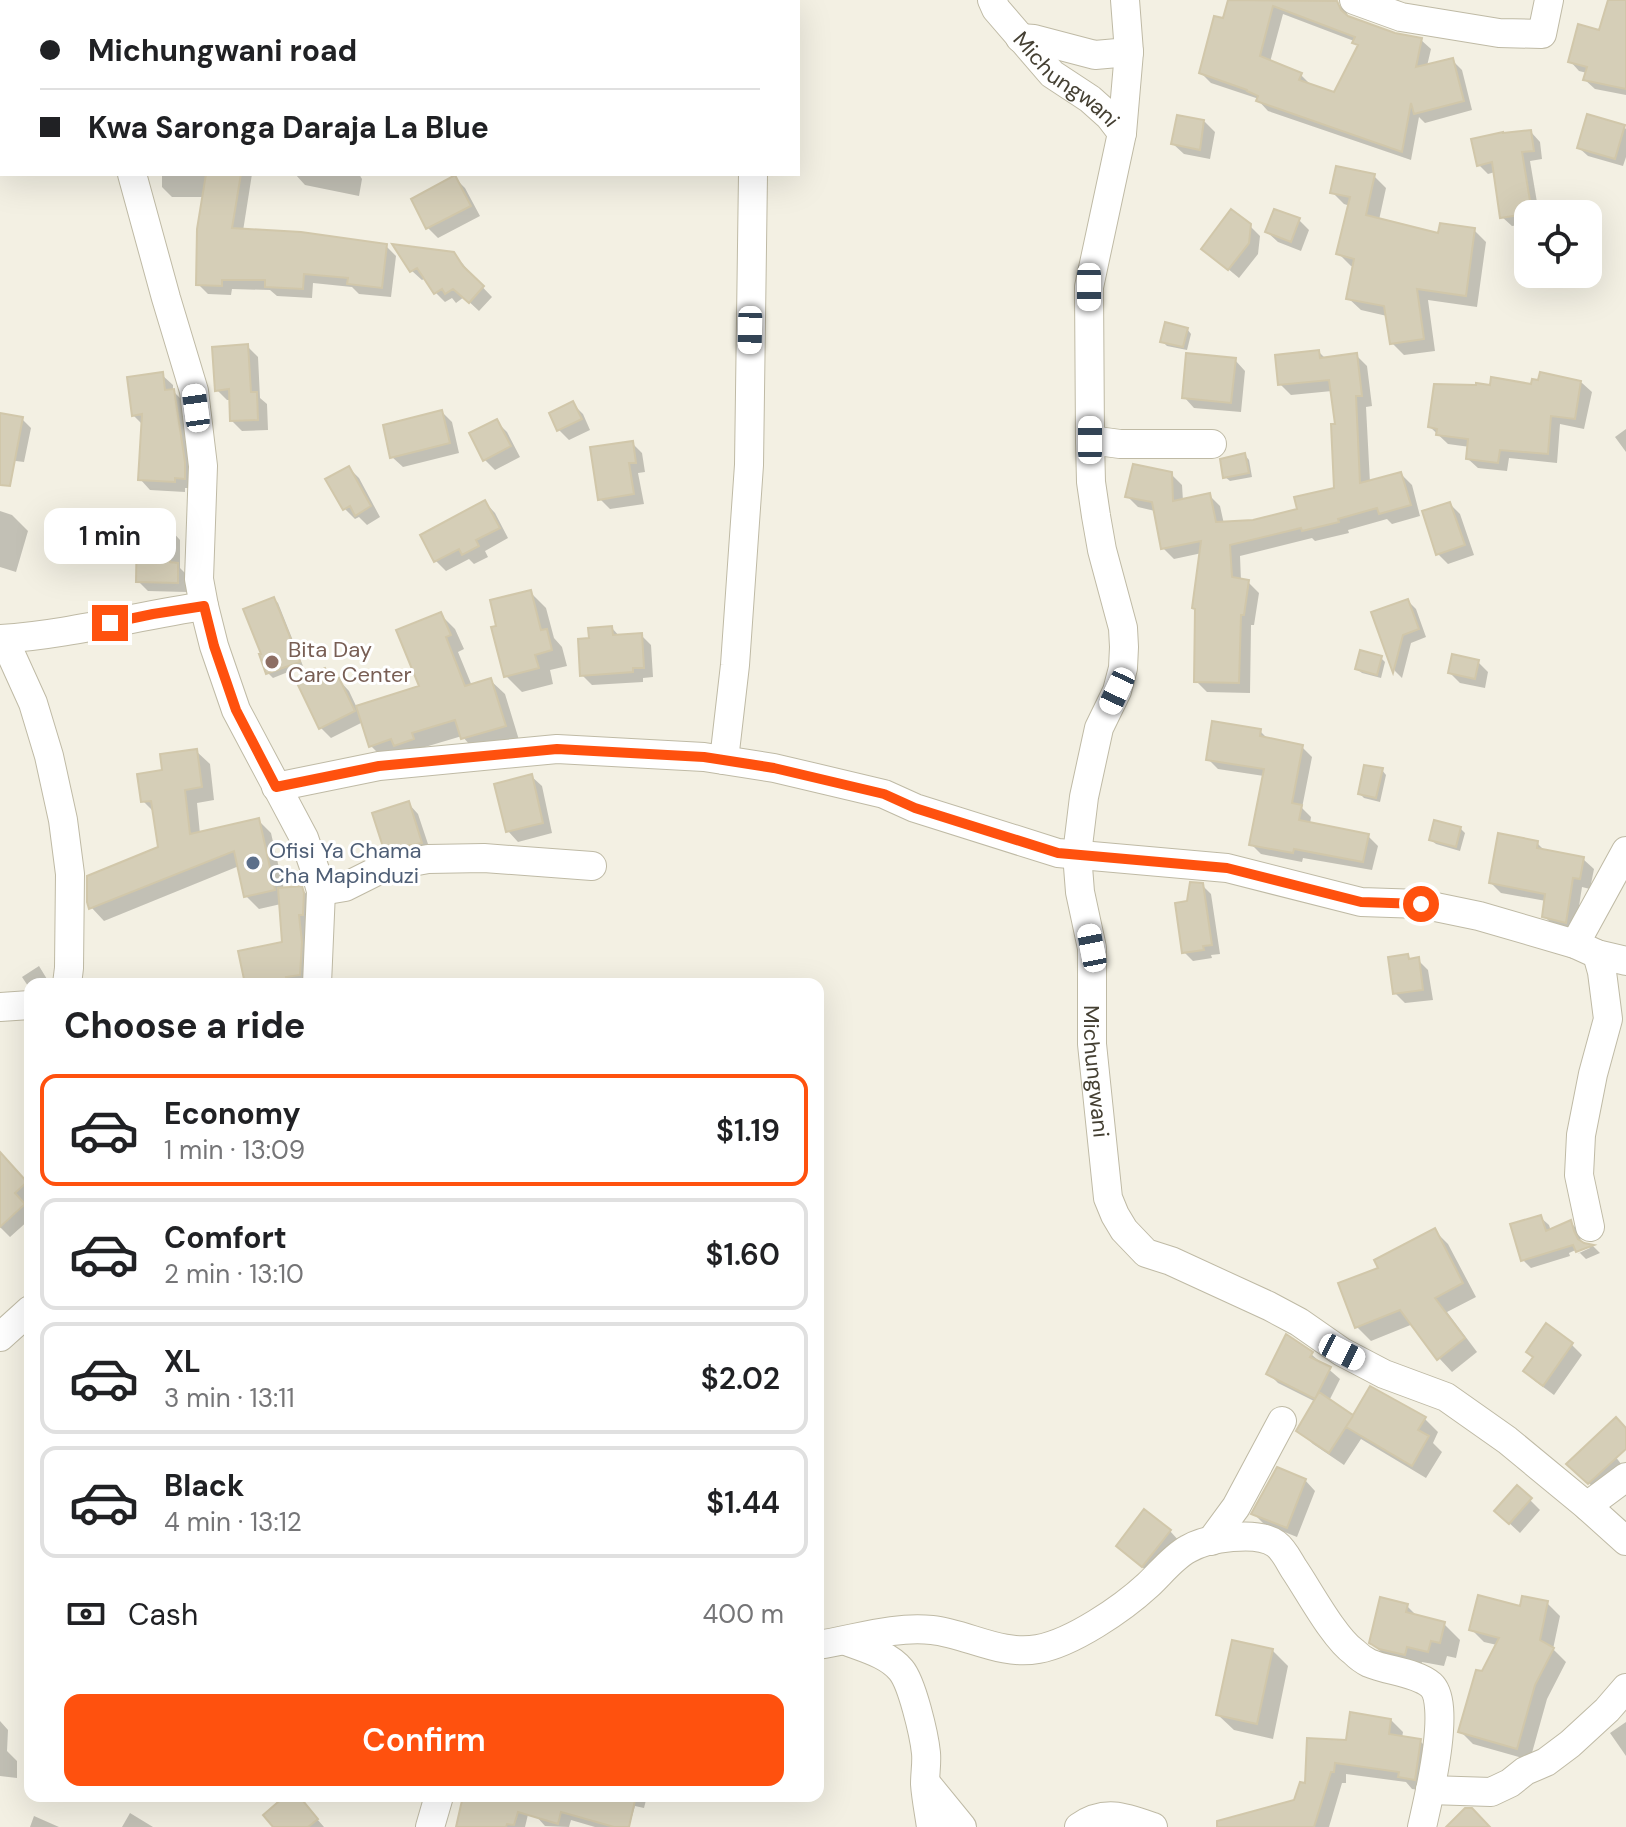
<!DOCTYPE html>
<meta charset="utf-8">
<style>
:root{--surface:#fff;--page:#f2f2f2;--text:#202124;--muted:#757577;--line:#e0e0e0;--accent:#ff510e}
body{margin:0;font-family:"DM Sans",sans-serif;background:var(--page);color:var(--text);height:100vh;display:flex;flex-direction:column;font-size:30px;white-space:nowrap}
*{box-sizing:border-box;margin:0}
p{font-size:26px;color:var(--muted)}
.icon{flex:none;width:44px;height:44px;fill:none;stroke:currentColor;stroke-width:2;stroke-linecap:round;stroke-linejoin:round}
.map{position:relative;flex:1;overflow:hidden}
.panel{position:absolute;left:24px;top:978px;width:800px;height:824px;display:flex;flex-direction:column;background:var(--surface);border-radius:16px;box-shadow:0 8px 32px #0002}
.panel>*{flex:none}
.banner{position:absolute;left:0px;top:0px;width:800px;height:176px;box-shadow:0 8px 32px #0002;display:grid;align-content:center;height:176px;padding:0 40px;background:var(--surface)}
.tools{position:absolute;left:1514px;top:200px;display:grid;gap:16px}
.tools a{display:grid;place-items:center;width:88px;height:88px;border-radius:16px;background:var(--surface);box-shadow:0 8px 32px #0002;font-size:40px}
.end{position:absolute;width:36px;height:36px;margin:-18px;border:10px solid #ff510e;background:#fff;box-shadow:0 0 0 4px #fff}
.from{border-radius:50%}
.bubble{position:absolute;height:56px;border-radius:16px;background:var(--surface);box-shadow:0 8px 32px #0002;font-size:26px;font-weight:600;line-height:56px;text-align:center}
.car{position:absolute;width:24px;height:48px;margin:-24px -12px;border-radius:10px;box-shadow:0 0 6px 2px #0007;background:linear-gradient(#fff 24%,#345 0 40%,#fff 0 76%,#345 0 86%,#fff 0)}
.banner b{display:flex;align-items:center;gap:28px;height:76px;font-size:30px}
.banner b+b{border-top:2px solid var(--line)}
.banner i{width:20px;height:20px;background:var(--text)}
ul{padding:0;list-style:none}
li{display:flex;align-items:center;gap:24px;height:112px;margin:0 16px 12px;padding:0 24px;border:4px solid var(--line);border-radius:16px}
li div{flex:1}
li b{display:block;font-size:30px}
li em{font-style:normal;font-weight:600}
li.selected{border-color:var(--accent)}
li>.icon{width:72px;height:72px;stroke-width:1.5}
h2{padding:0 40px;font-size:36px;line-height:96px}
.pay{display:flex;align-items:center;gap:20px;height:88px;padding:0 40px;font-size:30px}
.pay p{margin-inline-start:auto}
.cta{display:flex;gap:16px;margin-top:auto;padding:16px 40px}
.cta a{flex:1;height:92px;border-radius:16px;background:var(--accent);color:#fff;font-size:32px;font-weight:600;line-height:92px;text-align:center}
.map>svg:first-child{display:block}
</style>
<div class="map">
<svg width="1626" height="1827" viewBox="0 0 1626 1827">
<rect width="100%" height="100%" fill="#f3f0e3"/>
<path fill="#0003" fill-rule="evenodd" d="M287,0H324V2H287Z
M346,0H399L401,2H348Z
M474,0H634L629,2H476Z
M1230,0H1330L1336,2L1347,13L1348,18L1395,35L1421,40L1431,49L1427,66L1452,60L1462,70L1472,110L1425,123L1419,117L1411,160L1268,111L1256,98L1211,83L1201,73L1224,20ZM1283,14L1354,41L1359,46L1335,94L1312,86L1301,75L1270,62Z
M1616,0H1626V95L1595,89L1585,80L1587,73L1579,71L1570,61L1600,32Z
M1178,117L1205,122L1215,132L1210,159L1184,154L1173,144Z
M1624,127L1626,129V157L1623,166L1588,156L1579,148Z
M1531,132L1540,142L1542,159L1530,161L1539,214H1528V224L1512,226L1502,217L1495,172L1488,174L1479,165Z
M162,174H252L243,231L386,246L396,256L391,297L359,294L352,287L313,283L312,298L277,296L270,290L232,289L231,295L208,294L198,284L204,197H172L162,187Z
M295,174H359L362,179L359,196L305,185Z
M1374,176L1386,188L1379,220L1440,235L1474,230L1486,242L1477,307L1428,300L1435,351L1404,355L1392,343L1387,316L1361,310L1348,298L1355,267L1351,266L1339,254L1350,206L1344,204L1332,192Z
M455,178L465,188L480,216L438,238L428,228Z
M1299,220L1309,230L1301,251L1278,242L1267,232Z
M1249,225L1260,236L1258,254L1239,278L1203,248Z
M396,247L453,254L463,264L472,276L492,297L479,311L464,297L456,303L452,298L445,302L436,293L426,278L422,280L412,271Z
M1187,329L1191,334L1187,350L1167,346L1162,341Z
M247,346L258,357L260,398L267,404L268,430L242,431L232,421L231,400H227L217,390Z
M1319,352L1326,359L1356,355L1367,366L1372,406L1366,407L1370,483L1401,474L1412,485L1420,516L1392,524L1387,519L1348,530L1349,533L1315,541L1312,538L1240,556L1241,581L1248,582L1259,593L1254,625H1251L1250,693L1207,692L1196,681L1202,553L1174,559L1163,548L1155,511L1138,507L1127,496L1171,474L1182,485L1183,501L1209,495L1220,506L1224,524L1253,522L1299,511L1336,489L1337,426L1332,391L1291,395L1280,384Z
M1235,360L1245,371L1241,412L1194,408L1184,397Z
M1541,374L1582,383L1592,392L1584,429L1560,424L1557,463L1509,458L1507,471L1478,468L1468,459L1470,447L1448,444L1430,427L1533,386L1540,382Z
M162,375L173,385V391L184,402L194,488H185V492L150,490L140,479L143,425L133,415Z
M573,404L583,414L590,430L569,440L559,430Z
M442,412L452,422L459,453L403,467L392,457Z
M0,415L22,419L31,428L24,462L0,459Z
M497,422L507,432L520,457L495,470L485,460Z
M1626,429V452L1615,437Z
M632,443L642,453L645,472L638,473L644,504L610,509L600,499Z
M1245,455L1249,460L1252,477L1230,481L1225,477Z
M349,468L359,478L380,517L367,525L359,517L355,519L345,509Z
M485,502L495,513L508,538L485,551L488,557L474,564L469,559L446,571L436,561Z
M1450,504L1460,514L1474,555L1448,564L1438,554Z
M0,511L12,515L28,531L16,572L0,567Z
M170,529L180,540V568L187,575V592L148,591L138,581Z
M530,592L546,608L554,638L562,647L567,666L550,670L553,684L522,692L506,676Z
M274,599L278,603L303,666L273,678L268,673L261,655Z
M1408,601L1416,609L1426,637L1411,643L1402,678L1395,671L1373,614Z
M440,614L455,629L464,649L458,652L472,686L490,680L505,694L519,740L477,753L462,736L425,747L427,753L385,760L370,745L363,722L331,738L320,727L324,670L335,682L339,680L349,691L357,708L421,687Z
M612,628L620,637L641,635L651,645L653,677L643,678V682L592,685L582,675L591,640Z
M1381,658L1385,662L1381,678L1362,673L1357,669Z
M1478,662L1488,672L1485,688L1460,683L1450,673Z
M1260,731L1270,741L1302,747L1312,757L1302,808L1311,817L1310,824L1368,836L1378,846L1372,870L1303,858L1302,862L1261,854L1251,844L1264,776L1218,769L1208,759Z
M196,751L210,764L214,800L197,803L200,834L258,820L271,833L284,890L301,888L310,898L309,984H247L284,943L281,904L259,909L246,896L239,866L104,921L91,907L160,849L155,813L143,801L164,772Z
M1382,770L1386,775L1380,802L1364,798L1360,794Z
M531,776L542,786L552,833L518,842L508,831Z
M408,803L418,814L431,853L396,859L386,849Z
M1460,828L1465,833L1460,851L1436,844L1431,840Z
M1537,843L1546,852L1583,859L1594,869L1590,889L1582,887L1575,932L1554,926L1544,916L1546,901L1501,893L1491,883Z
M1202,885L1211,894L1220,954L1211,955L1212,958L1193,961L1184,952L1189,903Z
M1407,956L1411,961L1418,960L1428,970L1433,1000L1405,1003L1395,993Z
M39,966L50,984H30V989L22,977Z
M0,1155L30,1187V1198L24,1204L30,1211V1219L10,1237L0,1227Z
M1540,1217L1549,1225L1551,1231L1571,1223L1579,1231L1581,1242L1587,1245L1569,1253L1570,1256L1531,1268L1523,1260Z
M1434,1230L1448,1244L1476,1297L1447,1312L1477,1352L1452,1372L1439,1358L1413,1324L1371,1341L1357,1327L1381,1269Z
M1587,1245L1593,1246L1600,1253L1586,1259L1580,1253L1577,1254L1590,1248Z
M1546,1326L1572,1345L1582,1355L1554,1395L1535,1381L1525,1371L1534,1358Z
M1311,1354L1340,1379L1329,1401L1354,1418L1425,1419L1438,1432L1433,1443L1442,1452L1426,1478L1361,1439L1344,1465L1313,1444L1299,1430L1316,1402L1278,1383L1268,1373Z
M1608,1447L1625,1469L1599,1493L1569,1464Z
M1305,1480L1315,1491L1297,1537L1264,1524L1254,1514Z
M1518,1488L1540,1510L1520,1533L1507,1521Z
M1170,1531L1180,1542L1153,1576L1129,1556Z
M1547,1603L1560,1616L1553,1649L1566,1662L1547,1699L1530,1760L1473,1744L1460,1731L1483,1674L1497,1645L1484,1642L1471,1629L1521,1609Z
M1407,1606L1419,1618L1444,1624L1460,1640L1456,1658L1447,1656L1444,1666L1422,1662L1420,1669L1389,1660L1371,1642Z
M1272,1650L1288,1666L1273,1739L1234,1730L1218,1715Z
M1391,1720L1403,1732L1402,1738L1420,1741L1432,1753L1426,1791L1412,1789L1406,1782L1346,1774V1783H1342L1329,1827H1242L1296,1801L1306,1786L1348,1743Z
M0,1721L8,1730L7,1751L17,1761V1778L0,1776Z
M1626,1722V1756L1610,1733Z
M288,1796H297L324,1827H276Z
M465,1796H525L531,1802L525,1827H460Z
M549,1796H647L644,1808L635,1806L629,1827H595L571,1820L569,1827L545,1826L536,1816Z
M130,1813L153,1827H122Z
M34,1816L59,1827H30Z"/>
<path fill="#d5ceb7" stroke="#d1c7aa" stroke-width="2" fill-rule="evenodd" d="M1228,0L1337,1L1341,10L1348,16L1395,33L1422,38L1416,67L1453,58L1464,101L1414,114L1411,103L1402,152L1256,101L1258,96L1247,91V90L1199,73L1214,16L1223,18ZM1273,6L1355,37L1352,43L1358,45L1334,92L1299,80L1302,73L1260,56Z
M1608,0H1626V89L1583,80L1587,67L1568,62L1578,24L1599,30Z
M1587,114L1625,125L1615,159L1577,148Z
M1177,115L1204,120L1200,150L1171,144Z
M1531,130L1534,151L1522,152L1532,213L1500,218L1492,162L1477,166L1471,139L1503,132V133Z
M1336,166L1375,174L1366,215L1438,233L1440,223L1475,228L1466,296L1417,289L1424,339L1390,344L1384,306L1346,299L1354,259L1336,254L1350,197L1330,193Z
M206,174H241L232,228L301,232L387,244L382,288L347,284L348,278L304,274L303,289L265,287V280H222V286L196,285L197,229Z
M455,175L471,206L426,229L411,199Z
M1231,209L1251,224L1249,243L1228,270L1201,249Z
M1274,209L1300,218L1291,242L1265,232Z
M392,244L454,252L463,266L484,286L469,303L453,289L445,294L442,289L434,294L417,268L410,272Z
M1165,322L1188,328L1183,347L1160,342Z
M248,344L251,392H257L258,420L230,421L229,389L215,391L212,347Z
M1319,350L1320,358L1357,353L1362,396H1356L1360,483L1401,472L1411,505L1379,514L1377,508L1338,519L1339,522L1302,531L1301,528L1230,545L1232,577L1249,580L1244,615H1241L1239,683L1194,682L1195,609L1192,608L1201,541L1161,549L1152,502L1125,497L1133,464L1172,472L1173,501L1210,493L1216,522L1253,520L1297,509L1294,497L1334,488L1331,424H1335L1329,380L1278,385L1275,355Z
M1186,353L1236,358L1231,403L1182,398Z
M163,372L165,390L174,389L185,462V479L175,478V482L138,480L142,414L132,416L127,377Z
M1540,372L1581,381L1575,419L1551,416L1548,454L1500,450L1498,463L1466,459L1468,439L1436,435L1437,429L1428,427L1434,384L1476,385V383L1490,385L1491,377L1531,384L1532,379L1538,380Z
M573,401L582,419L557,431L549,413Z
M442,410L450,443L390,458L383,425Z
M0,413L23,417L10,486L0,485Z
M497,419L511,446L483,461L469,433Z
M633,441L636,463H629L634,494L598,500L590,447Z
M1245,453L1249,473L1223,478L1220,459Z
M349,466L371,506L355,516L350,506L343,510L325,479Z
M485,500L500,528L476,540L479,546L462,555L459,549L434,562L420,535Z
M1450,502L1465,545L1436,555L1422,511Z
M137,527L170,528V562L178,563V583L136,582Z
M531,590L541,630L547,629L552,650L535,655L539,668L504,677L491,627L496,626L490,600Z
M274,597L300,662L266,674L259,654H261L243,609Z
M1408,599L1419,629L1403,635L1393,673L1371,612Z
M441,612L451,635L446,637L465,686L491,678L506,726L461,739L455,720L412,733L414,739L394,746L391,739L369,747L356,706L419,686L396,630Z
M612,626L613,635L642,633L644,668H633V672L580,676L578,639L589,638L588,628Z
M1360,650L1382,656L1377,675L1355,669Z
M1452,654L1479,660L1475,679L1448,673Z
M325,668L332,682L339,678L355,711L319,729L296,681Z
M1212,721L1261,729L1260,736L1303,745L1292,803L1302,805L1299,820L1369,834L1363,862L1294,849L1293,853L1249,845L1264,769L1206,760Z
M197,749L202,787L185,790L190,834L259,818L275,890L244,897L234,851L89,909L87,902V876L158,847L151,801L141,802L137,774L162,770L160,754Z
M1364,765L1383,768L1376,798L1358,794Z
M532,774L543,823L506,832L494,784Z
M409,801L422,843L384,850L372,813Z
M1434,820L1461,827L1456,847L1429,840Z
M1498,833L1538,841L1537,848L1584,857L1580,879L1573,878L1566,923L1542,917L1545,894L1489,883Z
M1190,882L1203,883L1212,945L1203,946L1204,950L1182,953L1175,903L1187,901Z
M302,886L304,893L303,915H299L302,942L300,975L286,977L288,984H245L238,951L282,942L278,888Z
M1408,954L1409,959L1419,957L1423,990L1393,994L1388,957Z
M0,1152L27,1182L15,1193L25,1204L0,1227Z
M1541,1215L1546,1231L1571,1220L1574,1231L1578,1239L1584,1243L1594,1245L1576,1252L1573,1245L1521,1261L1510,1224Z
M1435,1228L1463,1283L1435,1298L1465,1338L1437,1360L1400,1310L1355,1328L1338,1283L1378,1268L1374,1260Z
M1546,1323L1573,1343L1543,1386L1523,1371L1533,1357L1526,1352Z
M1286,1334L1313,1352L1310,1357L1331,1367L1315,1399L1266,1374Z
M1370,1386L1426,1417L1418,1430L1429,1436L1412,1466L1346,1427L1353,1416L1329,1453L1296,1431L1319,1392L1353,1415Z
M1616,1417L1626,1428V1449L1588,1484L1566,1464Z
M1277,1467L1306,1479L1287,1528L1251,1514Z
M1517,1485L1532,1498L1509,1524L1494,1511Z
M1144,1509L1171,1530L1142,1567L1116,1546Z
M1478,1595L1520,1606L1522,1596L1548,1601L1540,1640L1554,1648L1535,1685L1517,1749L1458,1732L1476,1670L1482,1671L1499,1638L1469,1630Z
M1380,1597L1408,1604L1406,1612L1445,1622L1440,1643L1431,1641L1428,1652L1407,1647L1405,1655L1379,1649L1371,1644L1369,1643Z
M1232,1640L1273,1649L1257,1724L1216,1715Z
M1350,1712L1391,1719L1389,1734L1421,1739L1415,1780L1398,1777L1399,1772L1335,1763L1334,1772H1331L1314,1827H1217V1821L1294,1800L1300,1782L1305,1783L1307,1738L1346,1740Z
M285,1796H299L318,1819L308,1827H273L263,1815Z
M463,1796H636L629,1827H614L561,1812L558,1824L518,1812L514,1825L507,1824L506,1827H456Z
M1465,1808H1472L1490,1827H1446Z"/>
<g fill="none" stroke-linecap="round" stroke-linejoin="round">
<defs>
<g id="street">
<path d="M94,0V2"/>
<path d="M752,0V2"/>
<path id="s1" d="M992,0L996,9L1052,74L1090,99L1109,116L1122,133L1089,287L1090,440L1091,482L1096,516L1102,550L1123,628L1124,647L1123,668L1117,691L1099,728L1084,797L1077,854L1080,892L1092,948V1044L1108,1198L1115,1215L1124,1230L1146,1253L1171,1261L1269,1306L1299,1322L1342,1352L1384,1374L1446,1397L1507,1440L1587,1506L1626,1541"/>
<path d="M1354,0L1401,17L1499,33L1542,34L1549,0"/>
<path d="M1020,38L1034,39L1095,55L1129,52"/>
<path d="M1122,133L1129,52L1125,0"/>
<path d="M132,174L166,298L194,391L203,466L199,579L204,606L214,646L236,710L304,838L315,870L321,891L317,984"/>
<path d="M1090,440L1120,444H1212"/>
<path d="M0,639C67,635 137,616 204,606"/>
<path d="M4,639L33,703L49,756L63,820L70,874L69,968L67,984"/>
<path d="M724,760L735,665L749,465L753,174"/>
<path d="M276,787L379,766L557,749L704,757L774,768L884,794L915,808L1058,853L1227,868L1361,902L1421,904L1479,916L1575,944L1597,954L1626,961"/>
<path d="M321,891L345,887L385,867L428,859L484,858L592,866"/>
<path d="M1575,944L1626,851"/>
<path d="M0,1007L30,1005"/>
<path d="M1590,1227L1579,1175L1581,1135L1593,1074L1608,1019L1602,972L1597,954"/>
<path d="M0,1337L30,1310"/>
<path d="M1587,1506L1626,1477"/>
<path d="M1211,1541L1236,1507L1282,1421"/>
<path d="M846,1641C864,1648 888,1654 901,1670C912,1683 924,1734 926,1753C927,1763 925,1773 925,1784C926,1798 929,1813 931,1827"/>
<path d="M818,1645C856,1639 894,1626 932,1630C968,1634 1001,1656 1038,1649C1072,1643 1122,1609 1148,1585C1160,1574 1173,1557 1188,1549C1207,1538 1257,1530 1276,1544C1284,1550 1289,1561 1294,1569C1309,1591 1334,1638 1354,1652C1358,1656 1363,1660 1369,1663C1387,1671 1416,1672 1431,1685C1452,1704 1428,1800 1422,1827"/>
<path d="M926,1783L962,1827"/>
<path d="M1430,1790L1491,1792L1510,1783L1525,1771L1546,1762L1570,1744L1607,1710L1626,1688"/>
<path d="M430,1827L439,1796"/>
<path d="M1079,1827C1105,1809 1125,1817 1153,1827"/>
</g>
</defs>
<use href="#street" stroke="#bfbaa5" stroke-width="30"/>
<use href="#street" stroke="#fff" stroke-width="28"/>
</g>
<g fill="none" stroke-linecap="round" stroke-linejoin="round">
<path stroke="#ff510e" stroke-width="10" d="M110,623L153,614L204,606L214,646L236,710L276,787L379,766L557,749L704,757L774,768L884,794L915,808L1058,853L1227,868L1361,902L1421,904"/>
</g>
<circle fill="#8d6e63" stroke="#fff" stroke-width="3" cx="272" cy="662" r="8"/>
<circle fill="#5c6f8a" stroke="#fff" stroke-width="3" cx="253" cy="863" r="8"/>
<g text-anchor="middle" stroke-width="6" stroke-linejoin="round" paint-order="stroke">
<g font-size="22" fill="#454033" stroke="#fff">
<text dy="8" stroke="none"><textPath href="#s1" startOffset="110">Michungwani</textPath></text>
<text dy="8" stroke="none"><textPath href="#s1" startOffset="1142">Michungwani</textPath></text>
</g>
<g font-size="22" fill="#785e54" stroke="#fff" text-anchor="start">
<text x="288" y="657">Bita Day<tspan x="288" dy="25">Care Center</tspan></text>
</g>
<g font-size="22" fill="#4e5e75" stroke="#fff" text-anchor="start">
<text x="269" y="858">Ofisi Ya Chama<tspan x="269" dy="25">Cha Mapinduzi</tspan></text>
</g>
</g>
</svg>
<div class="tools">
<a><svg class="icon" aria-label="locate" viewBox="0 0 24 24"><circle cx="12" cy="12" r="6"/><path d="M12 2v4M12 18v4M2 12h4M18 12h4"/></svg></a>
</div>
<i class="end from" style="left:1421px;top:904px"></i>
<i class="end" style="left:110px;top:623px"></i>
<div class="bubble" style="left:44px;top:508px;width:132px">1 min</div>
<i class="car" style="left:1089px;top:287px;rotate:180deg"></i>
<i class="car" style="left:750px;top:330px;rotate:181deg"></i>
<i class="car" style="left:196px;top:408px;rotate:352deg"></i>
<i class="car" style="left:1090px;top:440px;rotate:0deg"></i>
<i class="car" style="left:1117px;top:691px;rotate:205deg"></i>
<i class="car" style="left:1092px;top:948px;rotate:349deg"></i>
<i class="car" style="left:1342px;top:1352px;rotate:117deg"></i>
<div class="banner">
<b><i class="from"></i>Michungwani road</b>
<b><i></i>Kwa Saronga Daraja La Blue</b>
</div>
<section class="panel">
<h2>Choose a ride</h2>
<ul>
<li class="selected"><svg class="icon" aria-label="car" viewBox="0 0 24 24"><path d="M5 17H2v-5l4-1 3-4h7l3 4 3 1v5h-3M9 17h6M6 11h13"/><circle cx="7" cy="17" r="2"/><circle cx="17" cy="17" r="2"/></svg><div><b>Economy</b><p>1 min · 13:09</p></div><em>$1.19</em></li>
<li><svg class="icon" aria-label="car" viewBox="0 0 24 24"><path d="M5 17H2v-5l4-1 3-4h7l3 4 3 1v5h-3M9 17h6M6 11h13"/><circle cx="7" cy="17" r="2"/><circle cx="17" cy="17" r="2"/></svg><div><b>Comfort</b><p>2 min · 13:10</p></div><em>$1.60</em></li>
<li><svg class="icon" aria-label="car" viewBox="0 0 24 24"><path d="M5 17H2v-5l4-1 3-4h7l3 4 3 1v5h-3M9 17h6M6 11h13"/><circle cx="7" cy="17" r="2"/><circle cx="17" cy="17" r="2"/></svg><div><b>XL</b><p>3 min · 13:11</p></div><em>$2.02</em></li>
<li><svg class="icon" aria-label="car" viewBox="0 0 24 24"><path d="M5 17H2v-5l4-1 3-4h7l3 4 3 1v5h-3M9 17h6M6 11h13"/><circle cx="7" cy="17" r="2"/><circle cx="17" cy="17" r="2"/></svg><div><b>Black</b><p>4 min · 13:12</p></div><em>$1.44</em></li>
</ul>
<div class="pay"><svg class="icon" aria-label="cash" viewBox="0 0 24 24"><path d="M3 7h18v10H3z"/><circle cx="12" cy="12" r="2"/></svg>Cash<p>400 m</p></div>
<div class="cta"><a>Confirm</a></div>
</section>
</div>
